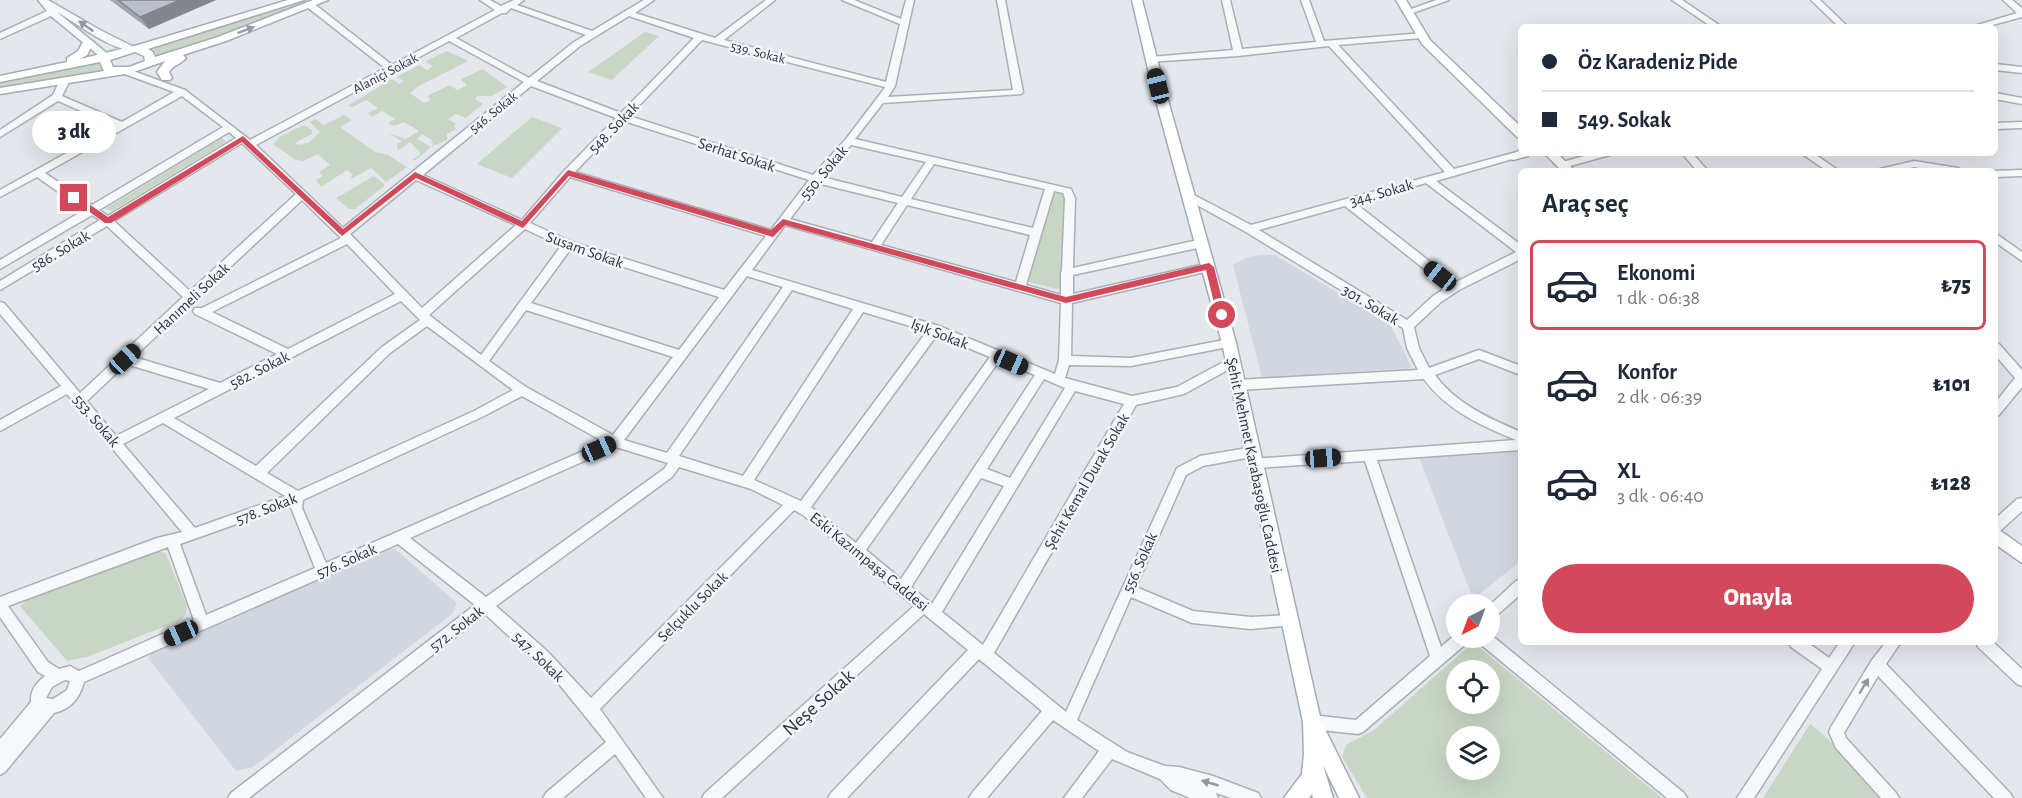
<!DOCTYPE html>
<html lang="tr">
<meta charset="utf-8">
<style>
:root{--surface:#fff;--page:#f2f2f3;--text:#1f2937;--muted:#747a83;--line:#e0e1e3;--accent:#d1495b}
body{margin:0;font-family:"Alegreya Sans",sans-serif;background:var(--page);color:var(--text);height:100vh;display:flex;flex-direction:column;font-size:22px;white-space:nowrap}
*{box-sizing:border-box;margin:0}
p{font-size:20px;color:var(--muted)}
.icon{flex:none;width:33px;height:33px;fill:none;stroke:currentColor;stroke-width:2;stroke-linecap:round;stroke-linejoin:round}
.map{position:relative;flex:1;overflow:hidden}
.details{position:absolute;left:1518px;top:168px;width:480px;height:477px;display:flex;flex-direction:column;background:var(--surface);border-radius:9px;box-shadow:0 6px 24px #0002}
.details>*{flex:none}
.hud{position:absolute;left:1518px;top:24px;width:480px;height:132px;border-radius:9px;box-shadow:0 6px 24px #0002;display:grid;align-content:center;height:132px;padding:0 24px;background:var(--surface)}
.needle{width:39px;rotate:222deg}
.tools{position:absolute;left:1446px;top:594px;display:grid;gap:12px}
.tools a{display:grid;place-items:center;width:54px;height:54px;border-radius:50%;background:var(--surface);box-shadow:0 6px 24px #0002;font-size:30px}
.end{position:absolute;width:27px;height:27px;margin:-14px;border:8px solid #d1495b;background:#fff;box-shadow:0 0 0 3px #fff}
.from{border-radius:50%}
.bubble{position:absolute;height:42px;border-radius:21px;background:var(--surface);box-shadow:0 6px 24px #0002;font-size:20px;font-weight:800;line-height:42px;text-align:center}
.car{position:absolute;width:18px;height:36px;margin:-18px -9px;border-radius:8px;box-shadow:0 0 4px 2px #0007;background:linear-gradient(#222 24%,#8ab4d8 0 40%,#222 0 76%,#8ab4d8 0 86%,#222 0)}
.hud b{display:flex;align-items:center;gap:21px;height:57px;font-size:22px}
.hud b+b{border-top:2px solid var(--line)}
.hud i{width:15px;height:15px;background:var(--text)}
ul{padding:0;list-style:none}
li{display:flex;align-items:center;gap:18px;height:90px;margin:0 12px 9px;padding:0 12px;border:3px solid transparent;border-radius:9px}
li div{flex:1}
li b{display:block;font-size:22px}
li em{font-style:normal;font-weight:800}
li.on{border-color:var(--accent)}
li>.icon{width:54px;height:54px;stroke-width:1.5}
h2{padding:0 24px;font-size:27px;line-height:72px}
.primary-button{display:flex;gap:12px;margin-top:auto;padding:12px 24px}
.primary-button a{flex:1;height:69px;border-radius:36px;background:var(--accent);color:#fff;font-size:24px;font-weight:800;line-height:69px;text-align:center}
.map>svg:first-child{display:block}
</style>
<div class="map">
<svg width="2022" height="798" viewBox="0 0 2022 798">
<rect width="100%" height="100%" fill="#e4e7ec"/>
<path fill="#d2d6de" d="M1262,255H1275L1390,324L1412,368L1262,378L1233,265L1248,257Z
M1521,450V561L1473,599L1419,457Z
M382,549H395L457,603L452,614L253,767L236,771L148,658L156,648Z"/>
<path fill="#c9d6c5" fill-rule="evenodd" d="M307,0H318L249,28L158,58L152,47Z
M645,32L659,36L612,80L588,72Z
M447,51L468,61L417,87L410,93L424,103L431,100L428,97L429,95L450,85L457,90L467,85L461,80L463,78L483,69L507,87L492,96H477L475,99L483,104L466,118L456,114L448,119L456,124L454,126L457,129L447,134V140L433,146L432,140L422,134L417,139L431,147L416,160H412L421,154L410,142L398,151L397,144L402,141L388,133L406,139L419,131L404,122L394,126L388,123L395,119L382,111L372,117L368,113L378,108L366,100L353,107L347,106L389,81L392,79L399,84L404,81L397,77L419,65L427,70L433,66L426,62L428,60Z
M98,61L106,71L0,89V82Z
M344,115L352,120L340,127L375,152L388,155L407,167L386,182L371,168L351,179L352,174L347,170L321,187L316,180L323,176L319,172L330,165L318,154L303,161L296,160L273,144L281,136L304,125L312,130V134L295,143L298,145L308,143L320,132L310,122L315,119L324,125Z
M532,117L562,128L512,178L477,164Z
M222,138L226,142L112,211L105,209Z
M374,176L384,184V186L355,209H349L336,198Z
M1053,193L1064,194L1060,288L1056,289L1026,281Z
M158,551L166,554L187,606L186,614L181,620L87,657L67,661L20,606L36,594Z
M1469,646L1479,647L1662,798H1367L1342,757L1346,745L1374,730ZM1456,670H1490V704H1456ZM1456,736H1490V770H1456Z
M1810,724C1834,741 1860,776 1882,798H1763Z"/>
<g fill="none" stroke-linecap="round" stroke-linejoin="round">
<defs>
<path id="minor" d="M38,0H48L100,30L136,48L135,50C112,52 77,23 57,12L109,55V59H103L51,16L0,39V33L47,11Z
M480,0H490L501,6L514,0H524L517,5L592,31L644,0H654L635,13L715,38L766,0H775L724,40L886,82L900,24L842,0H854L901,19L906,0H914L895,86L888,97L1013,90L997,0H1005L1023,92L1021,94L883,103L855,139L1071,189L1075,198L1073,268L1202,239L1206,240L1207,243L1206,246L1202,247L1073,275V294L1209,263L1214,267L1209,271L1072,303L1071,356L1131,358L1229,339L1235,343L1233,346L1131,366L1069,365L1065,378L1132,396L1177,387L1229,359H1237L1239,362L1237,365L1184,394L1136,405L994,653L1066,712L1177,468L1200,456L1253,447L1257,448L1259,452L1257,456L1203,466L1186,475L1136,587L1193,611L1251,617L1289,615L1294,617L1296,621L1294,625L1251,629L1192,623L1131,597L1077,720L1127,752L1165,766L1179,767L1213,776L1258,793L1261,798H1231L1216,793L1218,798H1190L1171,790L1160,779L1112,759L1082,798H1064L1099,751L1053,720L987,798H969L972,793L1042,711L979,659L847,798H828L831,793L968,650L924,614L722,798H702L705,793L914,606L803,515L794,510L600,709L663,798H646L615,754L563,798H543L546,793L606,742L555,679L485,614L249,798H228L231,793L475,605L398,544L84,682C79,699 71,709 54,713L5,772L0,775V739L31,702C30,691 36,683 45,676L38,672L0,617V597L157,538L182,532L67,394L0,431V420L61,386L0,314V302L4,303L80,393L183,297L107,226L0,290V281L100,220L92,215L0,269V260L84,210L37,177L0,197V190L115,126L58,101L0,137V130L53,95L59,82L64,79L69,82L62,96L122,122L174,92L122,73V69L125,68L185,90L250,140L385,68L307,7V3H313L392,65L495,10ZM511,8L586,35L574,42L529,78L456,38L502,13H506ZM629,16L694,38L621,113L537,81L580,46ZM702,40L885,87L884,89L846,139L813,175L629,116ZM449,41L524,82L343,228L256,145ZM531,86L616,118L564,171L522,220L423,175ZM182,96L223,127L92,205L45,173ZM624,121L809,180L771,230L575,172ZM229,132L236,138L108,216L99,210ZM242,143L296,194L190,291L114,221ZM851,145L926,162L902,197L822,177ZM934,164L1045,189L1033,228L911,199ZM570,177L766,236L724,290L572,242L530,223ZM416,180L516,225L422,308L350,234ZM817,183L898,203L872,242L790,219ZM1054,191L1063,193L1065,198L1062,270L1061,273V295L1026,285ZM302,200L341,238L202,308H195L193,311L195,314L277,354L220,383L134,357ZM907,205L1030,235L1016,282L881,245ZM785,225L1061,303L1059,360L1055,374L939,326L752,270ZM525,229L561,246L481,355L429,315ZM347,244L395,294L288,349L212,312ZM570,250L719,297L679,350L531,303ZM747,276L783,287L667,453L624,440ZM792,290L853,309L743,476L679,456ZM401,301L420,320L382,347L256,466L174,418ZM526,310L673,357L613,435L526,387L489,361ZM863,312L927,331L801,501L754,480ZM427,326L513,390L474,411L298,491L267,473L390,353ZM937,335L990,357L856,543L811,507ZM999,361L1035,375L901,579L866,550ZM126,364L209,389L116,436L87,401ZM1044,379L1065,388L1010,478L987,469ZM1075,391L1124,404L983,645L942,612ZM522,396L604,442L326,563L302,508L303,500L482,417ZM163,423L285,496L195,528L123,444ZM616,447L668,463L664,469L486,597L410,538ZM679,467L751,489L783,505L591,698L547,651L496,606L672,477ZM981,478L1004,486L932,604L911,587ZM290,505L315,568L206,615L180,544ZM168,547L194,620L79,671L70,666L59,669L48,662L8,606ZM65,680L70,681L67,690L53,699L46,698L52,687Z
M1222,0H1230L1242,49L1316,42L1301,0H1309L1324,41L1424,33V37L1421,38L1338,45L1454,169L1513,153L1518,156L1516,158L1436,181L1521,245V259L1459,290L1441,302L1414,327L1419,348L1429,368L1479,350L1521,366V375L1479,359L1435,375C1455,403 1490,419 1521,432V450L1377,460L1441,647L1456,634V638H1469L1467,643L1363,732L1358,734L1312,729L1307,727L1305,722L1307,717L1312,715L1356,720L1430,656L1365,461L1255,468L1251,467L1249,463L1251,459L1516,440C1482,426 1446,410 1424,379L1238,390L1234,388L1232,385L1234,382L1238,380L1418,370L1407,348L1403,328L1246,232L1186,199V195H1194L1251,225L1445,172L1329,46L1238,56L1148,62V58L1151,57L1233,50ZM1426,183L1516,252L1456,282L1355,203ZM1345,206L1447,287L1433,296L1407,320L1259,230Z
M1436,0H1449L1410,14L1403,12Z
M1672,0H1682L1722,27H1712Z
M1811,0H1820L1848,27H1839Z
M2003,0H2012L2022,8V17L1985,27H1971L2017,13Z
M1995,64L2022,67V73L1995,70Z
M1995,93L2022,98V104L1995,99Z
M2022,122V128L1995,129V123Z
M1595,153H1612L1610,155L1563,168L1558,165L1559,163Z
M1682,153H1692L1708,171H1697Z
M1801,153H1813L1839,171H1827Z
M1914,161L1958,168L1963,171H1938L1914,167L1898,171H1879L1880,169Z
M2022,170V176L1995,177L1994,171Z
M1995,233L2022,252V261L1995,242Z
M1995,343L1999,344L2022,370V387L1999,415L1995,417V403L2015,378L1995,355Z
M2022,498V511L2000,531L1995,533V519L2017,499Z
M1521,579V594L1495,617L1490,619V605L1516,581Z
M1490,634L1684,793L1687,798H1667L1479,643L1477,638H1490Z
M1789,642H1807L1829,658L1840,642H1855L1754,798H1737L1822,669L1791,647Z
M1886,642H1901L1886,664L2010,793L2013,798H1994L1878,676L1844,733L1846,738L1896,793L1899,798H1881L1836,748L1829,732L1831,727L1872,660Z
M1976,642H1993L2022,669V686L2017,684L1978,647Z"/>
<path id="major" d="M288,0H304L148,49L153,52L155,57L218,37L313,0H328L226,41L183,55L186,58C181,64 173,65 169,72L172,78L170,80H162L157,72L165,61L131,73L0,94V88L104,71L100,62L0,82V76L67,62V58L78,51L84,40L88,39L94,42L87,55L80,59L138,45ZM135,52L144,56L145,61L129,67H113L110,60Z
M1132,0H1142L1164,86L1236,343L1321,721L1359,798H1339L1323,765L1333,798H1313L1312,794L1309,798H1284L1302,774L1304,754L1303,722L1222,343L1152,86Z
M1396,0H1406L1430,40L1521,127V138L1517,137L1422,44Z
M1521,150V153H1530L1528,156L1513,160L1507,156Z
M1544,153H1557L1575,171H1562Z
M1995,527L2022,546V563L1995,544Z"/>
</defs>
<use href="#minor" stroke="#a9aeb7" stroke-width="3"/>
<use href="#major" stroke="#a3abb8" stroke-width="3"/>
<use href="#minor" fill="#f7f8fa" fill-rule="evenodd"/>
<use href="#major" fill="#fff" fill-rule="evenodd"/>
</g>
<path fill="#a1a5ae" d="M110,0H216L149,29Z"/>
<path fill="#83868d" d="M180,0H216L149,29L140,17Z"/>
<path fill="#bbc0ca" stroke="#83868d" stroke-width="1.5" d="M118,0H180L140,17Z"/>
<defs><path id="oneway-solid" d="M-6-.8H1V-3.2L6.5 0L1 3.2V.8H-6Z" transform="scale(1.5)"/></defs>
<g fill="#9196a0">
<use href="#oneway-solid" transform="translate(86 26) rotate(-145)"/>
<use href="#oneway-solid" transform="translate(1864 686) rotate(-59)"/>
<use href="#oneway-solid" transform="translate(1210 783) rotate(-164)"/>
</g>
<use fill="#959aa2" href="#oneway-solid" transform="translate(246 30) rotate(-21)"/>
<path fill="#d1495b" d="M243,136L343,229L415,172L522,221L568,170L771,230L783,219L1066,297L1209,263L1214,267L1226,315L1222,318L1217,315L1206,270L1066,303L785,225L773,237L569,176L523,228L416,178L342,236L242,142L111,223H105L70,198L77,196L108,217Z"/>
<g text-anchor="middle" stroke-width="5" stroke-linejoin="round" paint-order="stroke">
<g font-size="14" fill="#2b3445" stroke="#f4f6f9">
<text transform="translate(758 52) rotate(14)" y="5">539. Sokak</text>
<text transform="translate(385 73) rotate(-28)" y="5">Alaniçi Sokak</text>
<text transform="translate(493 112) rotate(-39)" y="5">546. Sokak</text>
</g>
<g font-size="16" fill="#2b3445" stroke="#f4f6f9">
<text transform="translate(613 127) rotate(-46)" y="6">548. Sokak</text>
<text transform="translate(737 154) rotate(18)" y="6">Serhat Sokak</text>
<text transform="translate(823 172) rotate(-50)" y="6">550. Sokak</text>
<text transform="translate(1381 192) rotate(-16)" y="6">344. Sokak</text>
<text transform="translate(585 249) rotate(20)" y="6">Susam Sokak</text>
<text transform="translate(60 250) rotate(-31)" y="6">586. Sokak</text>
<text transform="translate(191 298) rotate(-43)" y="6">Hanımeli Sokak</text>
<text transform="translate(1371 304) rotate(31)" y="6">301. Sokak</text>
<text transform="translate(940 333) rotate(21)" y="6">Işık Sokak</text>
<text transform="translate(259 369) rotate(-27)" y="6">582. Sokak</text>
<text transform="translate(97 420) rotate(50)" y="6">553. Sokak</text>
<text transform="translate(1255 465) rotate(78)" y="6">Şehit Mehmet Karabaşoğlu Caddesi</text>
<text transform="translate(1086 481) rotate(-60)" y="6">Şehit Kemal Durak Sokak</text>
<text transform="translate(266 508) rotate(-21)" y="6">578. Sokak</text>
<text transform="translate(346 560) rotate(-24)" y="6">576. Sokak</text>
<text transform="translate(870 561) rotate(39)" y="6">Eski Kazımpaşa Caddesi</text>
<text transform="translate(1139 562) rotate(-66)" y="6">556. Sokak</text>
<text transform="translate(692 606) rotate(-45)" y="6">Selçuklu Sokak</text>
<text transform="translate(456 628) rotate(-38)" y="6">572. Sokak</text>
<text transform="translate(539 656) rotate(44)" y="6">547. Sokak</text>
</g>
<g font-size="20" fill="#2b3445" stroke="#f4f6f9">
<text transform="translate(818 702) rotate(-42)" y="7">Neşe Sokak</text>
</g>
</g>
</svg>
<div class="tools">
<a><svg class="needle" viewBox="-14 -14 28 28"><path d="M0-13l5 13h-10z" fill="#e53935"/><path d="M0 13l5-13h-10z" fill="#747a83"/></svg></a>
<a><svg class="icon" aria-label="locate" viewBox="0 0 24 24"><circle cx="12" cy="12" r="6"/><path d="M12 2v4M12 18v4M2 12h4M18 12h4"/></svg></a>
<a><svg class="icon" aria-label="layers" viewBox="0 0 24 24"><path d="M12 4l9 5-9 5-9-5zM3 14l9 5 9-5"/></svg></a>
</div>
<i class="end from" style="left:1222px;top:315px"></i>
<i class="end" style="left:74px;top:198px"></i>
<div class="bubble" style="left:32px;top:111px;width:84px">3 dk</div>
<i class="car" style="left:1158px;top:86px;rotate:346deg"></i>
<i class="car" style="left:1440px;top:276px;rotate:308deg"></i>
<i class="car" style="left:125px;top:359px;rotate:47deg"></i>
<i class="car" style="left:1011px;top:362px;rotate:114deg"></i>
<i class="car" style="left:599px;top:449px;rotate:66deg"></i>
<i class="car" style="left:1323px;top:458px;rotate:86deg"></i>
<i class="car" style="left:181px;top:633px;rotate:246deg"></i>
<div class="hud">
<b><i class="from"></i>Öz Karadeniz Pide</b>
<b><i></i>549. Sokak</b>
</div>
<section class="details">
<h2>Araç seç</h2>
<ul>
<li class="on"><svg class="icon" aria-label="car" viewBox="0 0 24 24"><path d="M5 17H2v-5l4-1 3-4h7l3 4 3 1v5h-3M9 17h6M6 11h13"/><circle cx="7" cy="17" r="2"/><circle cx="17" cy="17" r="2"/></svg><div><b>Ekonomi</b><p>1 dk · 06:38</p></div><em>₺75</em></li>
<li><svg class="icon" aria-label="car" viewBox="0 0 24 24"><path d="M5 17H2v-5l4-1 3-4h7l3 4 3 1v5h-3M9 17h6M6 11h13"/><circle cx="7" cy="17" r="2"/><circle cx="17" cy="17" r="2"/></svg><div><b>Konfor</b><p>2 dk · 06:39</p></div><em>₺101</em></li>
<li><svg class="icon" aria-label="car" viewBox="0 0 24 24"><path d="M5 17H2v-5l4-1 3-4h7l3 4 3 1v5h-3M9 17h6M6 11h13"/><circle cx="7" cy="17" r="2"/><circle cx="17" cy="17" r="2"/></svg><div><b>XL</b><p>3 dk · 06:40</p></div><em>₺128</em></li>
</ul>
<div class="primary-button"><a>Onayla</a></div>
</section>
</div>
